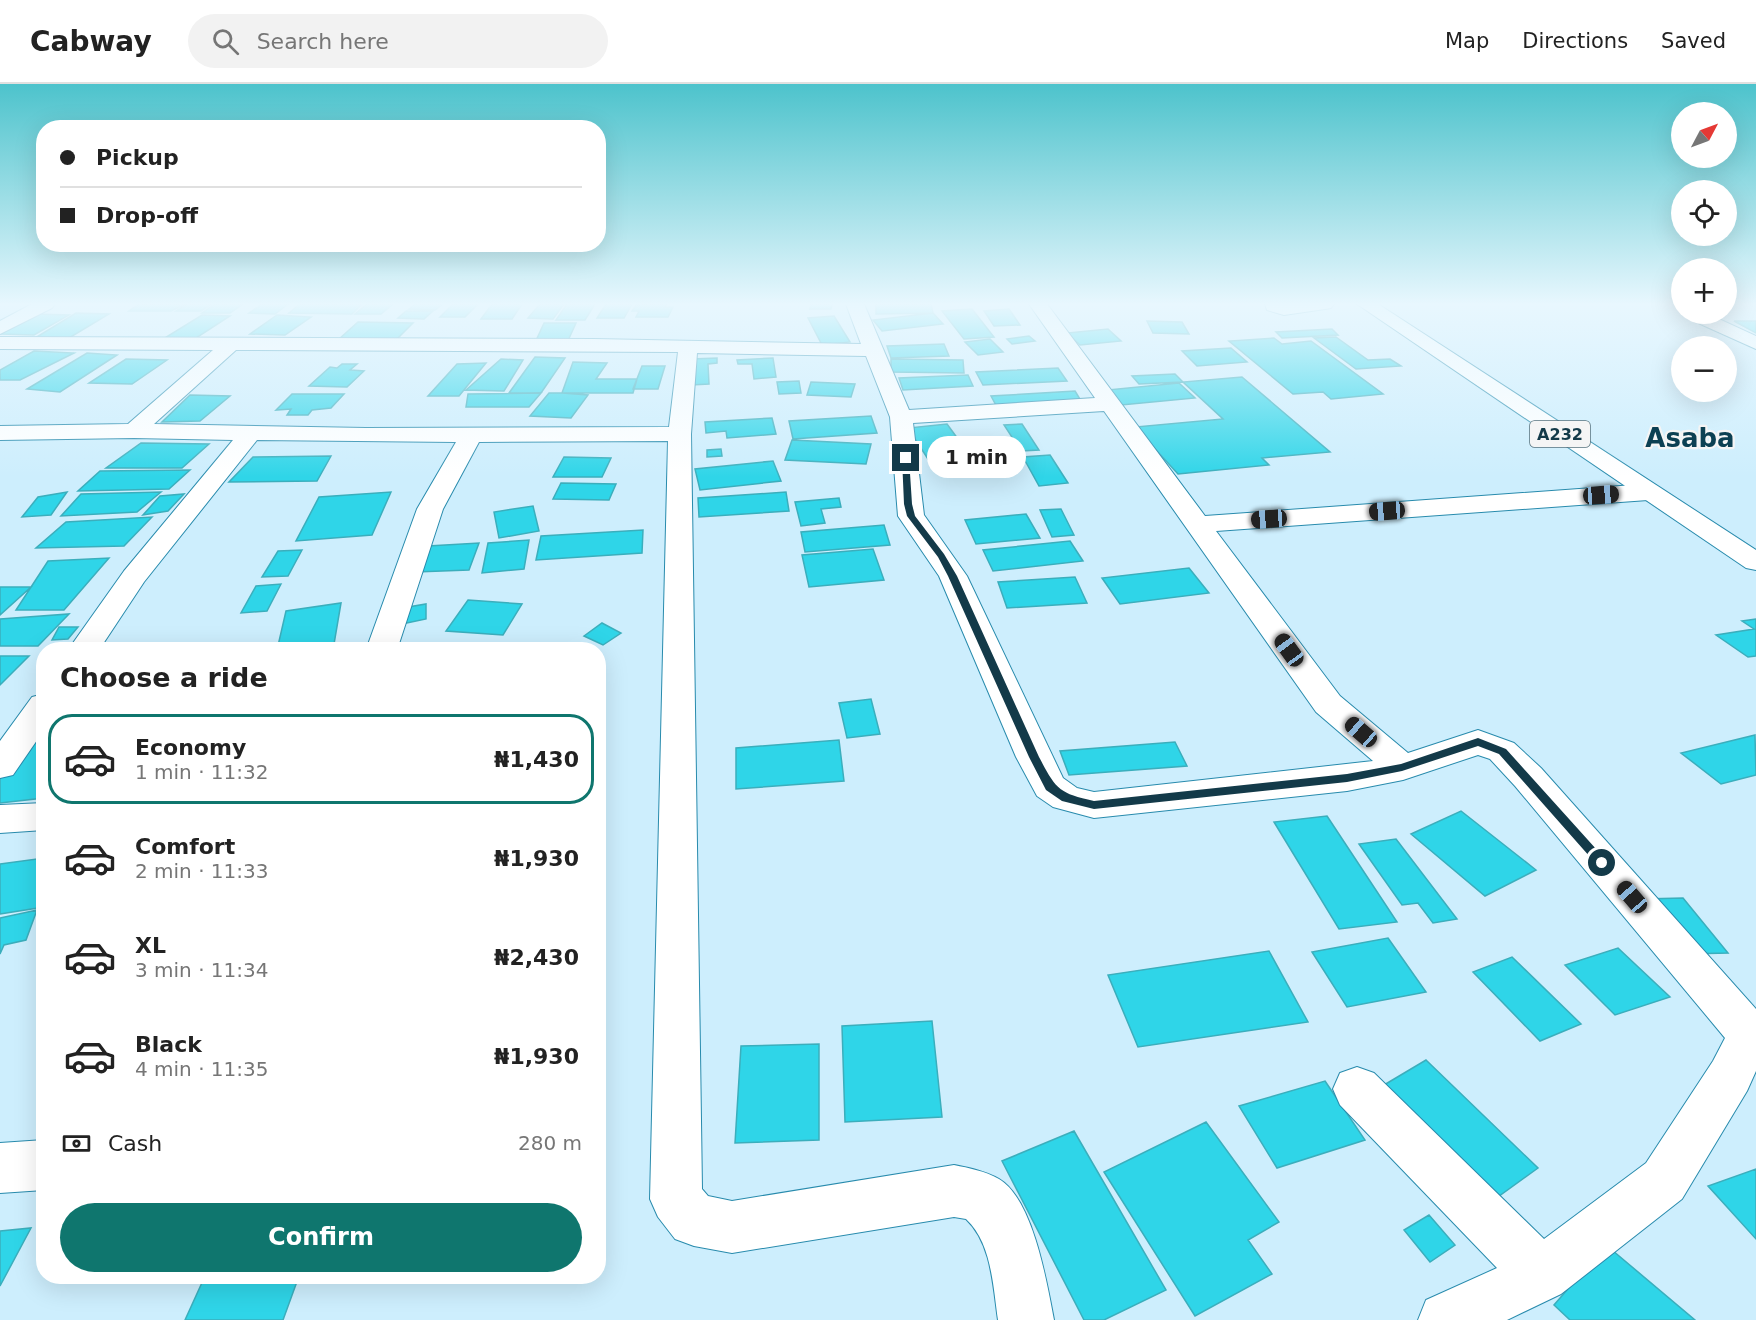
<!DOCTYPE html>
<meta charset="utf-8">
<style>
:root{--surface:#fff;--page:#f2f2f2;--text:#222;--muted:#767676;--line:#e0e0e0;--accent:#0f766e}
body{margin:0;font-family:"DejaVu Sans",sans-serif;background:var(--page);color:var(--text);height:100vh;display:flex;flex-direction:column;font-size:22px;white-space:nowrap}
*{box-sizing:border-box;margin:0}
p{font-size:20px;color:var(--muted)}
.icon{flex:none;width:33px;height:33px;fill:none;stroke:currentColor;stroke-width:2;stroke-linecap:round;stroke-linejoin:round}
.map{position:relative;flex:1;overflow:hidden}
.details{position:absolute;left:36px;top:558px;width:570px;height:642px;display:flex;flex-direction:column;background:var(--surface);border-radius:24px;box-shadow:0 6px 24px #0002}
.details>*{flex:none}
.hud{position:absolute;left:36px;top:36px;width:570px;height:132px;border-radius:24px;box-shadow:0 6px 24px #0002;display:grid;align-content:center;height:132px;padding:0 24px;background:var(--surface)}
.needle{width:39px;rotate:49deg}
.fabs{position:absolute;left:1671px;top:18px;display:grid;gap:12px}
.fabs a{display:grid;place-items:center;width:66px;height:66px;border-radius:50%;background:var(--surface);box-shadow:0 6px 24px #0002;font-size:30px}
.end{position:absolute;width:27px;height:27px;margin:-14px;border:8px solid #133a49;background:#fff;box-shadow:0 0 0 3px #fff}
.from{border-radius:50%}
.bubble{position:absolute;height:42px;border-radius:21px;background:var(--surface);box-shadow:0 6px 24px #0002;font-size:20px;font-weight:700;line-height:42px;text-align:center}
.car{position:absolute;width:18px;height:36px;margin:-18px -9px;border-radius:8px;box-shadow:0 0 4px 2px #0007;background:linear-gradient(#222 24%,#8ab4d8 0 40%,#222 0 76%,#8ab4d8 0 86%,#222 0)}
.hud b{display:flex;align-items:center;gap:21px;height:57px;font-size:22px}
.hud b+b{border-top:2px solid var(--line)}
.hud i{width:15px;height:15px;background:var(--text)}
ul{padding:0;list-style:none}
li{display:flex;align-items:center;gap:18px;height:90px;margin:0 12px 9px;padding:0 12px;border:3px solid transparent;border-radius:24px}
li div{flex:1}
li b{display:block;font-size:22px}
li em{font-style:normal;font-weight:700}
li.active{border-color:var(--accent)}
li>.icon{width:54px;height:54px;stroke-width:1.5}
h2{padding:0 24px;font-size:27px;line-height:72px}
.pay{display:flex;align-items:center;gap:15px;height:66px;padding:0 24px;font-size:22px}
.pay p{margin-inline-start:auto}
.button{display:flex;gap:12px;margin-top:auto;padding:12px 24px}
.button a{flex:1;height:69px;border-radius:36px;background:var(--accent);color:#fff;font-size:24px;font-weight:700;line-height:69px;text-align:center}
header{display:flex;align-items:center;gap:36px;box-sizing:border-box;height:84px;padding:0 30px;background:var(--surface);border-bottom:2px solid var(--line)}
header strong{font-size:28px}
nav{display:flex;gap:33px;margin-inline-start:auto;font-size:21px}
.search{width:420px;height:54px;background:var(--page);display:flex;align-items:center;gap:15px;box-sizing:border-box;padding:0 21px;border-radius:33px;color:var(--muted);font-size:22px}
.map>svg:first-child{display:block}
</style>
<header>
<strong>Cabway</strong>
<div class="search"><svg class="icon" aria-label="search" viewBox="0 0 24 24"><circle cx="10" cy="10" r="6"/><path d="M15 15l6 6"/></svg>Search here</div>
<nav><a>Map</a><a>Directions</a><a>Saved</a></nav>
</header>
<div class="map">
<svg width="1756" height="1236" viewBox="0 0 1756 1236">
<rect width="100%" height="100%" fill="#cdeefd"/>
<path fill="#2fd5e8" stroke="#3baebc" stroke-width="1.5" d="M139,220H185L171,227H129Z
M187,220H212L201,227H176Z
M215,220H243L230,229H202Z
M262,220H288L275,230L249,229Z
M300,220H362L352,230L289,229Z
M367,220H393L381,230H355Z
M416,220H443L435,226L409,225Z
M453,220H478L465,233H440Z
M492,220H522L512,235H481Z
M540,220H564L553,235L528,234Z
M567,220H595L585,236H556Z
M606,220H632L624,234H597Z
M650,220H667L665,223H673L668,233H636L639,227H632L636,221Z
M811,220H832L831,225H810Z
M876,220H931L933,229L876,230Z
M972,225L994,253L964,255L942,227Z
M1009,225L1020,241L994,242L984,227Z
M406,227H433L424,235L398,234Z
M76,229L109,230L69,254H35Z
M933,229L943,240L882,247L873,236Z
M34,230L69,231L34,251L0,250Z
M202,231L230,232L193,256L163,255Z
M277,231L311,233L285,251L250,250Z
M834,232L850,258L822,261L808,234Z
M1147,237L1182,238L1189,250L1153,249Z
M1734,237H1756V249Z
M358,238L413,239L395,257L339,255Z
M544,239H576L566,261H534Z
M1108,245L1121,257L1080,261L1067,249Z
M1332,245L1338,251L1282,254L1276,248Z
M1029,252L1035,257L1012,260L1007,255Z
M1336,253L1368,276L1390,275L1401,282L1356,285L1314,254Z
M1274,254L1282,260L1311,257L1383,310L1331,315L1323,308L1293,310L1229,257Z
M990,255L1003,268L978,271L965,258Z
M944,260L949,272L891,274L887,262Z
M1231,264L1247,278L1197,282L1182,267Z
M34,267L74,269L20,296H0V286Z
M87,269L117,271L60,308L27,305Z
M535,273L565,274L541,309H509Z
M717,274V279L708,280L709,300L691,301V275Z
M773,274L776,293L754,295L752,280H738L737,276Z
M126,275L167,276L132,300L89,299Z
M501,275L523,276L504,307L466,306Z
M891,275L963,276L964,289L891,288Z
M573,278L607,279L596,295H637L633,309H562Z
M486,279L459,312H428L457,280Z
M342,280H357L350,286L364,287L347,303L309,302L330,283L337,284Z
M642,282H665L658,305H633Z
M1058,284L1067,297L983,301L976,288Z
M1175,290L1183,298L1139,300L1132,292Z
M968,291L973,302L903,306L899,294Z
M1242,293L1330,368L1262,374L1269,381L1178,390L1135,343L1223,335L1183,298Z
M799,297L801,309L779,310L777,298Z
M811,298L855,300L851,313L807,311Z
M1179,299L1195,314L1121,321L1107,306Z
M1075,307L1083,320L998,325L991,312Z
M541,309L529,323H466L468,310Z
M549,309H562L588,311L571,334L530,332Z
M292,310H344L331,324L312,326L308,331H287L291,325L276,326Z
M190,311L230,312L200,337L162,338Z
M871,332L877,349L793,355L789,337Z
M772,334L776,350L727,354L726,347L706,349L705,338Z
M947,340L977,381L935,386L908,344Z
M1022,340L1039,366L1021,367L1004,341Z
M792,356L871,360L866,380L785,376Z
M141,359L209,360L182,384H106Z
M721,365L722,372L707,373V366Z
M1050,371L1068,399L1039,402L1023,373Z
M331,372L317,397L229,398L253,373Z
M564,373L611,374L602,393H553Z
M773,377L781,397L700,406L695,385Z
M190,386L169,405L78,407L100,387Z
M561,399L616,400L609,416L553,415Z
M67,408L51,431L22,433L38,413Z
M161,408L137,428L61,432L81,410Z
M391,408L372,451L296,457L319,413Z
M786,408L789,427L699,433L698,414Z
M184,410L168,427L143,431L160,412Z
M839,414L841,423L821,425L825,439L801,442L795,418Z
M533,422L539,447L499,454L494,428Z
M1061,425L1074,451L1052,453L1040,426Z
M1026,430L1040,454L976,460L965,436Z
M152,433L124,462L36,464L66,438Z
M884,441L890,461L805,468L801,448Z
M643,446L642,469L536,476L541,452Z
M529,456L524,485L482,489L488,459Z
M1070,457L1083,477L993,487L983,466Z
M479,459L469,486L416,488L428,462Z
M873,465L884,496L809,503L802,471Z
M302,466L288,492L262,493L278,467Z
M109,474L64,526H16L48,477Z
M1189,484L1209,509L1120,520L1102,494Z
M1075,493L1087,519L1007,524L998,498Z
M281,500L267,527L241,529L256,502Z
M0,503H31L0,531Z
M468,516L522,520L503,551L446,547Z
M341,519L333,566H277L286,527Z
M426,520V535L397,541V525Z
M69,530L38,562H0V535Z
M1756,535V572L1748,573L1716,551L1754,545L1742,537Z
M602,539L621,549L603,561L584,552Z
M59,543H78L68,555L52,556Z
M0,572H29L0,601Z
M871,615L880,650L847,654L839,619Z
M44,624V714L0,719V690Z
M1755,651L1756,691L1721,700L1681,669Z
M839,656L844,697L736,705V664Z
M1175,658L1187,682L1069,691L1060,667Z
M1461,727L1536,786L1485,812L1411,750Z
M1327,732L1397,838L1339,845L1274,738Z
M1396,755L1457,835L1433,839L1418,819L1402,821L1359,760Z
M44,774V823L0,830V780Z
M1683,814L1728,869L1685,870L1643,815Z
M37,826L26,856L4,861L0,870V834Z
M1388,854L1426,908L1347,923L1312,868Z
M1618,864L1670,913L1615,931L1565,881Z
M1269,867L1308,938L1138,963L1108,891Z
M1512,873L1581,940L1540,957L1473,888Z
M932,937L942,1033L845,1038L842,942Z
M819,960V1056L735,1059L741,962Z
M1426,976L1538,1084L1495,1115L1384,1001Z
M1325,997L1365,1056L1277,1084L1239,1022Z
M1206,1038L1279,1138L1248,1156L1272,1190L1195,1232L1104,1088Z
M1074,1047L1166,1206L1104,1236H1084L1002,1077Z
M1756,1085V1155L1708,1102Z
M1429,1131L1455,1161L1430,1178L1404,1146Z
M31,1144L0,1202V1147Z
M1606,1161L1695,1236H1570L1554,1221Z
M205,1192H299L283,1236H185Z"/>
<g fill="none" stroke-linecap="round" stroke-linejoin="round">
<defs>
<path id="minor" d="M32,220H55L52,224L0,250V237Z
M846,220H864L909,326L1095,314L1029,220H1047L1205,432L1648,400L1657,403L1661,408L1657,413L1648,416L1216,447L1340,612L1408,669L1478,646L1514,659L1541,684L1756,925V987L1747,1007L1682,1115L1561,1210L1507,1236H1418L1426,1216L1497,1184L1340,1021L1333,1005L1340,989L1357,983L1374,989L1544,1155L1646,1079L1713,977L1725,954L1515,702L1490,675L1478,671L1403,696L1347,707L1094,734L1053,723L1037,712L1016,673L939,492L898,432L890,333L866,272L697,269L691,350L702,1105L708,1112L732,1117L954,1081C969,1084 985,1087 999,1095C1033,1115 1047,1199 1054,1236H998C993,1203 992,1159 966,1135L954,1133L732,1169L694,1162L675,1155L658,1133L650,1115L668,357L479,358L443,425L397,566H366L417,425L456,358L257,356L144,498L99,566H68L124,487L233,356L134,354L0,356V342L128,340L213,266L0,265V253L594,255L861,260ZM236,266L678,268L669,343L366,344L154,340ZM1104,327L1316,628L1373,677L1094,708L1077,704L1063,694L967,492L924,431L913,339Z
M1265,220H1334L1331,224L1325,225L1284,231L1267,226Z
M1685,230H1708L1756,252V265L1687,234Z
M44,610V646L13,691L0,694V657L32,613Z
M44,719V746L0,749V721Z
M44,1056V1106L0,1109V1059Z"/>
<path id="highway" d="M1357,220H1378L1756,466V486L1746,484Z"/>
</defs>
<use href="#minor" stroke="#288bad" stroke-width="2"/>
<use href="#highway" stroke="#288bad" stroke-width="2"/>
<use href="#minor" fill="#fff" fill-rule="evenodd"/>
<use href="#highway" fill="#fff" fill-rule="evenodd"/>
</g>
<linearGradient id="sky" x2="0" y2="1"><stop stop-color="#4dc3cc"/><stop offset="0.56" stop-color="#e8f7fe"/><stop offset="1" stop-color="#e8f7fe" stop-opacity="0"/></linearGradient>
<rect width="1756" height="393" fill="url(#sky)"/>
<path fill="#133a49" d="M906,372L909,374L912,420L915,432L944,470L957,492L1039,673C1056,705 1058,709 1094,717L1347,690L1401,680L1478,654L1506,665L1606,776V782H1598L1499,670L1478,662L1402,687L1347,698L1094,725L1062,717L1046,706L1029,673L948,492L938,473L907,432L904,420L902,374Z"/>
<g text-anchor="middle" stroke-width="4.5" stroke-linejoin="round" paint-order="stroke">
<rect fill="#f5f5f5" stroke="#57727d" stroke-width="1.5" x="1530" y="337" width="60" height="26" rx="4.5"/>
<g font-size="16" font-weight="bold" fill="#133a49">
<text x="1560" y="356">A232</text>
</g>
<g font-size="26" font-weight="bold" fill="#0c4053" stroke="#f5f5f5">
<text x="1690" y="363">Asaba</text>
</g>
</g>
</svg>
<div class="fabs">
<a><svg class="needle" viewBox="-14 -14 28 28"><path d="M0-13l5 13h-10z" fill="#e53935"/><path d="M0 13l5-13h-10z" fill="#767676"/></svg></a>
<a><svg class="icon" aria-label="locate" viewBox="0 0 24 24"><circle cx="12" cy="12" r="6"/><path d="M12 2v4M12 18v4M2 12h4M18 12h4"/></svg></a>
<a>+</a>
<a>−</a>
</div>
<i class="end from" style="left:1602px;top:779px"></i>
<i class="end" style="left:906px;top:374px"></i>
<div class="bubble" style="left:927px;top:352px;width:99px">1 min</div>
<i class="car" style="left:1601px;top:411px;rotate:86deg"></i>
<i class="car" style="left:1387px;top:427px;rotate:266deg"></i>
<i class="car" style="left:1269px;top:435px;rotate:266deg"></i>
<i class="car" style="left:1289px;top:566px;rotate:324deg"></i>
<i class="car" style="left:1361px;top:648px;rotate:311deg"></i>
<i class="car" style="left:1632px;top:813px;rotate:319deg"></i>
<div class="hud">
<b><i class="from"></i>Pickup</b>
<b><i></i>Drop-off</b>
</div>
<section class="details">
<h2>Choose a ride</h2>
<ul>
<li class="active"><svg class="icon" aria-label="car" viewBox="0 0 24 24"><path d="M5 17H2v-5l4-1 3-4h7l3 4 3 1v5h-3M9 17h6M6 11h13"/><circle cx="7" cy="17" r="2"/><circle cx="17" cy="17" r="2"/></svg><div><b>Economy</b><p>1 min · 11:32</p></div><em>₦1,430</em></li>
<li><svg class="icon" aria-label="car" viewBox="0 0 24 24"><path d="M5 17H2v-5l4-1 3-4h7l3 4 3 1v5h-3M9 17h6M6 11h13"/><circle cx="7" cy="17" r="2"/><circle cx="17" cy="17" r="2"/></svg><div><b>Comfort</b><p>2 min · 11:33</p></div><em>₦1,930</em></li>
<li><svg class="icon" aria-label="car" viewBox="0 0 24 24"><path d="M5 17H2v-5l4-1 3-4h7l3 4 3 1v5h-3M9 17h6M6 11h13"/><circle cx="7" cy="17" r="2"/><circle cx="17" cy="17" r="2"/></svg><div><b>XL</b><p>3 min · 11:34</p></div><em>₦2,430</em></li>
<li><svg class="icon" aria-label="car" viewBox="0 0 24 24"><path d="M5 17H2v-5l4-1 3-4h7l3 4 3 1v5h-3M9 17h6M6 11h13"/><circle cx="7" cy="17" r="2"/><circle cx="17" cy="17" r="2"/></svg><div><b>Black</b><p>4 min · 11:35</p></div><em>₦1,930</em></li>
</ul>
<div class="pay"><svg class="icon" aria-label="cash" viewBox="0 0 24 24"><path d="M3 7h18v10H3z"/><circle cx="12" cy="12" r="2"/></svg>Cash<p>280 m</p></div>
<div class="button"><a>Confirm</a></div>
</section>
</div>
